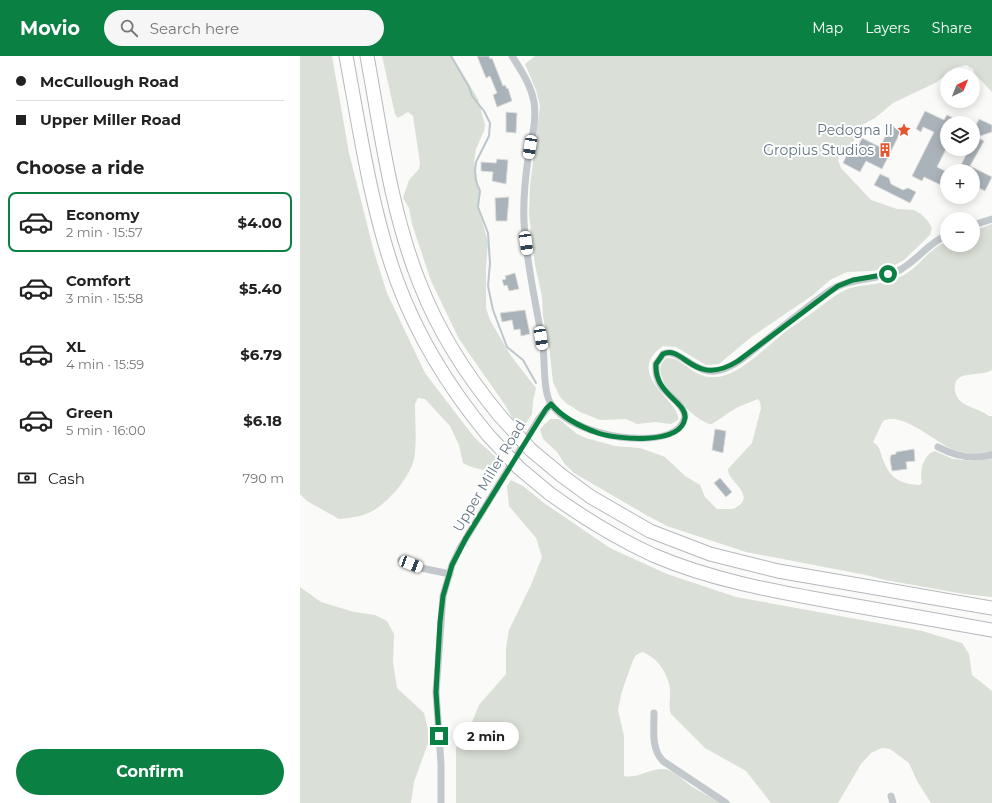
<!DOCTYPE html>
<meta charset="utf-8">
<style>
:root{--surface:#fff;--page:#f6f6f6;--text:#222;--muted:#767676;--line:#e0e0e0;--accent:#0b8043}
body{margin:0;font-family:Montserrat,sans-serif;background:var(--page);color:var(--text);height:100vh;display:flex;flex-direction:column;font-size:15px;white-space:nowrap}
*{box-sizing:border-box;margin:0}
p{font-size:13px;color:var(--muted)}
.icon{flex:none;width:22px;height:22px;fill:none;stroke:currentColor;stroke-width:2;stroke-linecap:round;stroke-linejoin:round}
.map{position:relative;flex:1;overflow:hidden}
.side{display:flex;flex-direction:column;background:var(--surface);width:300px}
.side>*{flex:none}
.top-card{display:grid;align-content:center;height:88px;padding:0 16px;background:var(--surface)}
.needle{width:26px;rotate:43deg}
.fabs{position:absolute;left:640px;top:12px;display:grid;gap:8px}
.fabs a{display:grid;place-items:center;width:40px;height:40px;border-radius:50%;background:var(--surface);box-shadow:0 2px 10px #0003;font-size:20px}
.end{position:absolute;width:18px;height:18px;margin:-9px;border:5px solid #0b8043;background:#fff;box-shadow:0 0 0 2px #fff}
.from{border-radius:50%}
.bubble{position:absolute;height:28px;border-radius:14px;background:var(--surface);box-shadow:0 2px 10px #0003;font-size:13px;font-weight:700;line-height:28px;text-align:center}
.car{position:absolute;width:12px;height:24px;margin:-12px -6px;border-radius:5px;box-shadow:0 0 3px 1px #0007;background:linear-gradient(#fff 24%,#345 0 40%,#fff 0 76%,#345 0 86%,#fff 0)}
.top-card b{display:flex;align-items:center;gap:14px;height:38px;font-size:15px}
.top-card b+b{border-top:1px solid var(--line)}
.top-card i{width:10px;height:10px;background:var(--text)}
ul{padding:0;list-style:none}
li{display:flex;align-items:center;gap:12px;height:60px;margin:0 8px 6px;padding:0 8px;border:2px solid transparent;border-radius:8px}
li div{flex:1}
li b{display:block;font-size:15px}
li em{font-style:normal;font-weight:700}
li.on{border-color:var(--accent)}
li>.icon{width:36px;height:36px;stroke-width:1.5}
h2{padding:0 16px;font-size:18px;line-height:48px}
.pay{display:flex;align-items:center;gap:10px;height:44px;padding:0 16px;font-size:15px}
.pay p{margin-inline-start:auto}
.action{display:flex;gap:8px;margin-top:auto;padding:8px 16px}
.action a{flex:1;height:46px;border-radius:24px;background:var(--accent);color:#fff;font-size:16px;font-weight:700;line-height:46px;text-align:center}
header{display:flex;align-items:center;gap:24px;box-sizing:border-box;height:56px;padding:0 20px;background:var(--accent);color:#fff}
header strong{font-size:19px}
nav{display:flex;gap:22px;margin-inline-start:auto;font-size:14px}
.search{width:280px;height:36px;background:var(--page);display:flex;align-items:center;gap:10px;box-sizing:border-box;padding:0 14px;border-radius:22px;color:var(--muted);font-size:15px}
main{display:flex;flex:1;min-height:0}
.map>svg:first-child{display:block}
</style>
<header>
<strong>Movio</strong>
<div class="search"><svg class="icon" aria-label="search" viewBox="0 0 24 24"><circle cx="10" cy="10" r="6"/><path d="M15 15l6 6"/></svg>Search here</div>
<nav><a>Map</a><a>Layers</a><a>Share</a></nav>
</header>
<main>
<section class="side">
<div class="top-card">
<b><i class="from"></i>McCullough Road</b>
<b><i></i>Upper Miller Road</b>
</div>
<h2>Choose a ride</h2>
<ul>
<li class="on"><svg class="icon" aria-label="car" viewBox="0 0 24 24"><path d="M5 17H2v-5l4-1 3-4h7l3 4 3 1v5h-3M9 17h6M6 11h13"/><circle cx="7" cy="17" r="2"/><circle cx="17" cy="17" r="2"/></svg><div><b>Economy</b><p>2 min · 15:57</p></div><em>$4.00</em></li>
<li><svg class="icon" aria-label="car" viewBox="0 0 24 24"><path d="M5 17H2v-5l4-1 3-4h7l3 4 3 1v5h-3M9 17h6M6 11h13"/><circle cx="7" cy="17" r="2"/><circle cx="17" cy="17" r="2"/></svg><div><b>Comfort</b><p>3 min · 15:58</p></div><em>$5.40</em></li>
<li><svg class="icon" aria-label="car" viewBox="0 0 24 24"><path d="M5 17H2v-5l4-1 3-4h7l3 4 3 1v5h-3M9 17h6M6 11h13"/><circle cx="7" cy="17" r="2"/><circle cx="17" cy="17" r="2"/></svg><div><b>XL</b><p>4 min · 15:59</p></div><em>$6.79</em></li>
<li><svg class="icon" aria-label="car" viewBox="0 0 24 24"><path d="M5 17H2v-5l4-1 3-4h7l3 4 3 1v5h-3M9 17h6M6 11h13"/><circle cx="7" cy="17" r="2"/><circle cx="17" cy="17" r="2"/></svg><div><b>Green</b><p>5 min · 16:00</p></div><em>$6.18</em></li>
</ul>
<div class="pay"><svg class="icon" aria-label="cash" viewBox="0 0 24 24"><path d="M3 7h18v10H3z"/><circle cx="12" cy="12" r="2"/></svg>Cash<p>790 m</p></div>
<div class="action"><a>Confirm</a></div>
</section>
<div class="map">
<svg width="692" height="747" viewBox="0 0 692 747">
<rect width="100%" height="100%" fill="#fafaf8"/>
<path fill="#dadfd7" d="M0,0H32L49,97L74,196L87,237L125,317L174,381L199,404L201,411C190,417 174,413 163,407L159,389L150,370L125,343L118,342L115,348C115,363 117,389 114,403C110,422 84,452 66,458C58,461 48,462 39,463L7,445L0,438Z
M82,0H152L178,43L185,69L184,75L176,93L174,105L179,135V154L188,186L186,213V252L190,264L211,300L236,332L233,345L232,358L225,369L214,365L205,349L159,283L131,225L112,168L109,152L103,142L109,124L119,113L120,107L113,60L108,56L98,62L95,58Z
M235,0H692V36L674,17L673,13L666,9L654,12L637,26L593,47L575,62L560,70C557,74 558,78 556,82C551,90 543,90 538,104L541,112L571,144L597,153L614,154L621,158L627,164L632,172L630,179L604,204L593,210L572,215L547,216L530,224L513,239L450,282L419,308L406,309L376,291L363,290C322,319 382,346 378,364L371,368L355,366L337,368L326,363L300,364L280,356L266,347L260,341L253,326L249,290L243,261L242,240L235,209L229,158L230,130L240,50L236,34L225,8Z
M692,168V314C681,321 657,314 655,329C654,334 656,340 659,344C668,352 680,353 689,360H692V397C678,399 666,398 652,393C635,386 602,355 583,365L573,386C579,390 579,392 581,398C588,420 597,428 620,429L622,426C619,417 623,398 635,395L653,403L674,405L692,403V541L664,538L585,524L566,519L446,496L367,470L348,460L274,417L264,407L257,396L243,383L240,373L250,363H259L277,378L286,382L315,390L340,392L365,401L385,420L400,429L405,441L417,453H433C460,440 427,426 428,413L452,387L461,352L460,346L458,343L436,352L412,368C402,370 372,339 366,331C363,326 361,319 360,313L362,307L366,302C383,300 392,323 416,321C441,320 471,285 492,271C507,261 521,250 536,239C540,237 545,234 550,232C567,228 588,228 604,219C620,210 629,192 647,186V189H673V175Z
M211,424L223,430L244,447L310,492L367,518L436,541L622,575L662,587L669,598L672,619L692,635V747H631L617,725L609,707L590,693L582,692L571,697L561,708L538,747H471L446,715L405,692L371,658C368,649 371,642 370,633C368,617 357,601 342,596L336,599L333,604L322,635L318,654L324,680V720C336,723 349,713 362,713C375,713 384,726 394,732C403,737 412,742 421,747H156V692L168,676L179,649L206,618V592L209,574L231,529L242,501L236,482L209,450L207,430Z
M0,531L21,546L54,556L75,559L87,565L94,578L93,607L97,632L124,657L130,682L114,726L111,747H0Z"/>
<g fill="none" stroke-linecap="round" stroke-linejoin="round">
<path stroke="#bbc7cb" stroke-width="2" d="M151,0L169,31L172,40L184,55L190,67L189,80L176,106L175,115L176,125L180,135L178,151L188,177L190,207L188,230L193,254L207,291L223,304L236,327"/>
</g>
<path fill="#aab3b9" stroke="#dcdcda" d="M177,0H189L190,3L192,2L203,30L205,29L207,33L208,32L212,45L197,51L193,39L197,37L190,20L186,22Z
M625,55L644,64L647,59L664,67H647V91L637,111L647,116V132L624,121L622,125L612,120L634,76L623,71L621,76L616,73Z
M206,56L217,57L216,77L206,76Z
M679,63L692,69V76L677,81L684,85L670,110L692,121L685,135L673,129V115H658L669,93H673V75Z
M591,69L601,75L582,113L566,105L560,116L543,107L549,94L555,97L562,82L580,91Z
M197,103L208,104L206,128L192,125L193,116L181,115V106L196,107Z
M580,118L589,122L591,128L603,134L608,132L616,136L610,147L574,129Z
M209,141L207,165H196L195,142Z
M215,217L219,233L209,235L207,229L204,230L202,224L206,223L205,220Z
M225,254L230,278L221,280L220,273L214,274L212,264L202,266L200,257Z
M415,373L426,375L423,397L412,394Z
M614,393L615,405L606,406L607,413L592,415L590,403L591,399L596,398V396Z
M420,422L432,436L426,441L414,427Z"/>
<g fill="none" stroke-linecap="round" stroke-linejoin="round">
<defs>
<path id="highway" d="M46,0C60,75 71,153 97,225C118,282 150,333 188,379
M67,0C81,76 91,156 120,228C139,277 167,320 200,360
M261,419L291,441L350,475L410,498L478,515L692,552
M249,437C282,461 316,482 353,499C411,524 473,535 534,546C587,555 639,565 692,574"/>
</defs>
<use href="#highway" stroke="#b4b9bd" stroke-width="15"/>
<path stroke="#c3c8cc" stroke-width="7" d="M212,0C221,14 231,29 234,46C237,65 231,85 228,103C225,124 223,145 224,166C226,208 237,250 243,291C245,307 243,336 251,348C266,370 307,381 332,382C350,383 383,382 385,359C379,338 354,339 356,308L363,298C380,290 396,324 424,313C440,307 453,294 466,284C487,267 508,250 529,235C550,221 573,225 596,216C616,207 626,188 647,179
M673,169L692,163
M638,391C655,400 673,404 692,399
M101,504L121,512L150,518
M354,657C354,674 351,693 363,705L426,747
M591,740L593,747
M141,747V708L136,636L143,540L152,509L160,492L238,364L251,348"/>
<use href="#highway" stroke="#fff" stroke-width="13"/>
<defs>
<path id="highway-bridge" d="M200,360L231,394L261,419
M188,379L219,412L249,437"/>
</defs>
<use href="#highway-bridge" stroke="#b4b9bd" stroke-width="15" stroke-linecap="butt"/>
<use href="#highway-bridge" stroke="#fff" stroke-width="13"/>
</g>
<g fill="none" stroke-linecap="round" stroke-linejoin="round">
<path stroke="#0b8043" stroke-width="5" d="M139,680L136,636L140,566L143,540L152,509L166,482L246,353L251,348C263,362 281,371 298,377C316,383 381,390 385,362C387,346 354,338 356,308L363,298C384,288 393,333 438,305L538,230L553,224L588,218"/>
</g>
<defs>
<symbol id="sight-bare" viewBox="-9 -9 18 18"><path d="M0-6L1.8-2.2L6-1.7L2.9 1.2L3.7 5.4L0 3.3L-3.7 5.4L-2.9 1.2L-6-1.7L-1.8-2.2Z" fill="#e4572e" stroke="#fff" stroke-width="2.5" paint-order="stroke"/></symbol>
<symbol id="building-bare" viewBox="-9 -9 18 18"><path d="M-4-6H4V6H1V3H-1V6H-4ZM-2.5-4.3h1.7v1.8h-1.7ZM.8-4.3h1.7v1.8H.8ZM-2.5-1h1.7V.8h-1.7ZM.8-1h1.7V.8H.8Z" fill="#e4572e" stroke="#fff" stroke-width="2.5" paint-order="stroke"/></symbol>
</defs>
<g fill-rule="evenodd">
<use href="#sight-bare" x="594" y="64" width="20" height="20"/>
<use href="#building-bare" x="575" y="84" width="20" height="20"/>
</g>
<g text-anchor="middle" stroke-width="4" stroke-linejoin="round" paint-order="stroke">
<g font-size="14" fill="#657683" stroke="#fff" text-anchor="end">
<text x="593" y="79">Pedogna II</text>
<text x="574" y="99">Gropius Studios</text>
</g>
<g font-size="14" fill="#657683" stroke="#fff">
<text transform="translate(189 420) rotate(-59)" y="5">Upper Miller Road</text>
</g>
</g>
</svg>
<div class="fabs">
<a><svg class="needle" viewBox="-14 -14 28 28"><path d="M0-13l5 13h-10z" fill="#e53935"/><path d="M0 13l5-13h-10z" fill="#767676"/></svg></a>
<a><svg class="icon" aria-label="layers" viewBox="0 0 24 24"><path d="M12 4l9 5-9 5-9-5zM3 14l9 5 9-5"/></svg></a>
<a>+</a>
<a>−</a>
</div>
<i class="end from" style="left:588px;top:218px"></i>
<i class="end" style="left:139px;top:680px"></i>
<div class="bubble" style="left:153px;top:666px;width:66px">2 min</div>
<i class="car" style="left:230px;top:91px;rotate:189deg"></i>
<i class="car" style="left:226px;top:187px;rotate:172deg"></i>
<i class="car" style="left:241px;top:282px;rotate:171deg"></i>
<i class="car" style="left:111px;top:508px;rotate:111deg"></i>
</div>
</main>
